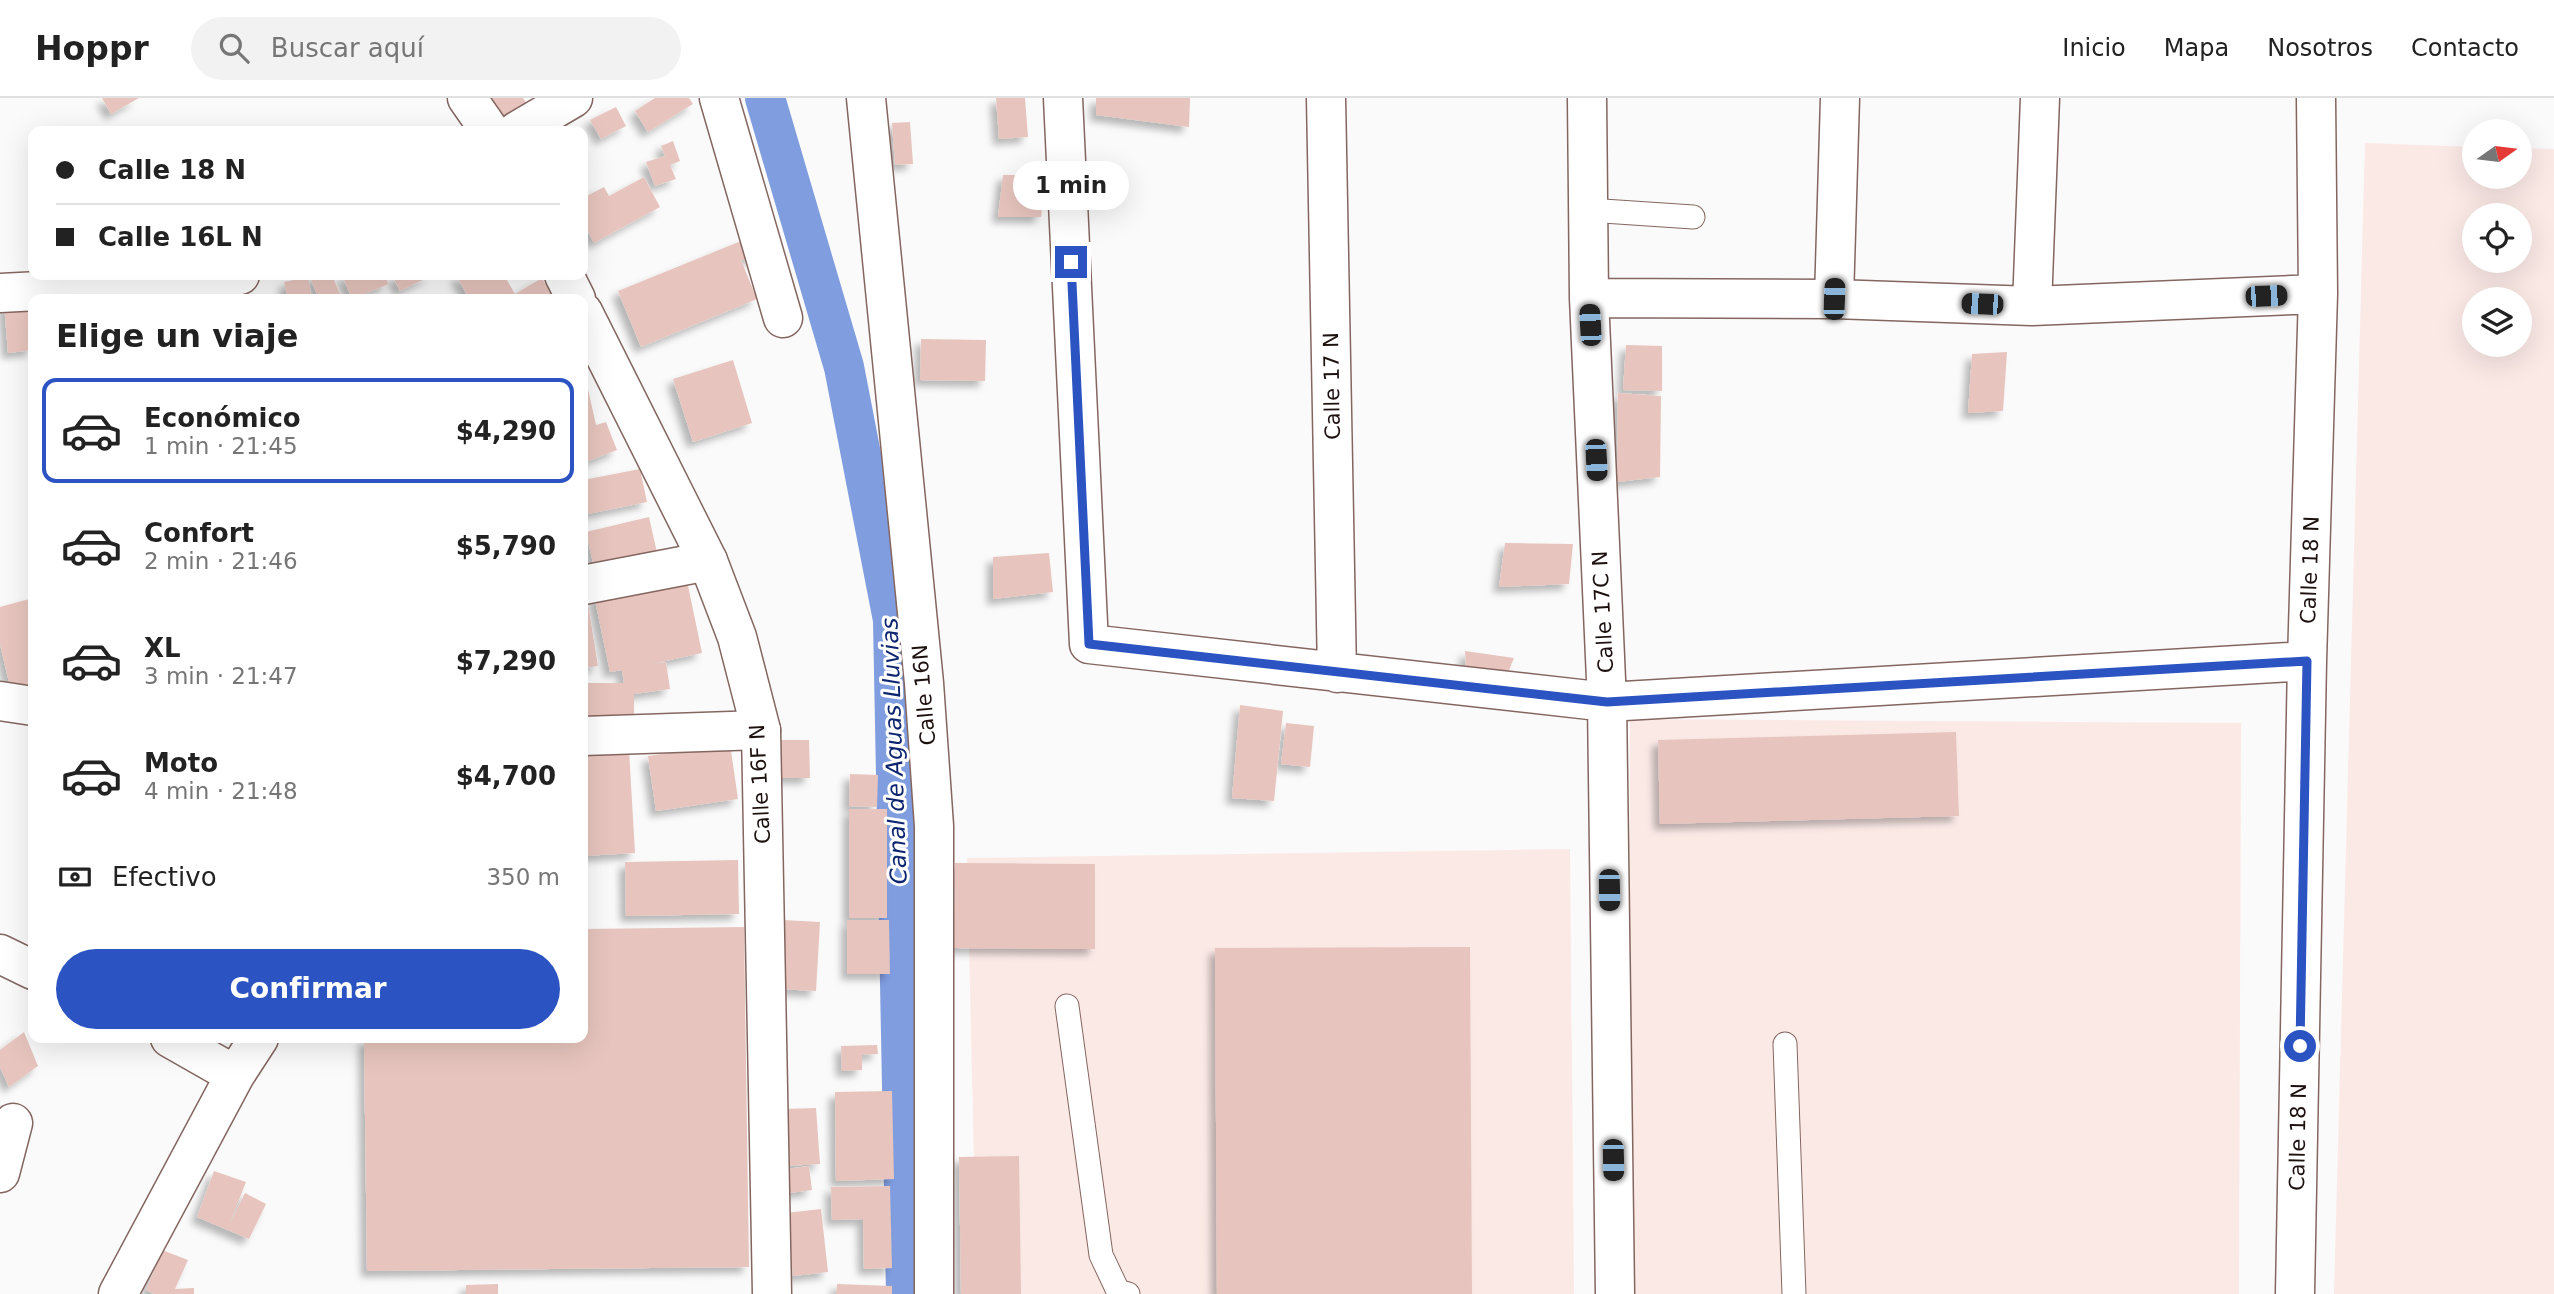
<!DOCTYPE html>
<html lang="es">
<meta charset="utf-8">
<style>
:root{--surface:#fff;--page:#f2f2f2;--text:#222;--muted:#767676;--line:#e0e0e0;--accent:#2b53c2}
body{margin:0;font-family:"DejaVu Sans",sans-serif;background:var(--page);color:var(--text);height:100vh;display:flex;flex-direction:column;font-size:26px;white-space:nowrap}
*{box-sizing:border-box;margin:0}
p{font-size:23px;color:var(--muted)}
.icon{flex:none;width:38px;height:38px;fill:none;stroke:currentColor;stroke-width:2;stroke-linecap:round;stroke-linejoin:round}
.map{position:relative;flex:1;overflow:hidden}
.panel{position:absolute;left:28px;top:196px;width:560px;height:749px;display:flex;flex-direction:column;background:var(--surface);border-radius:14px;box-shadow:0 7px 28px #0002}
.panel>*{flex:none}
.banner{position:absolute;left:28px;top:28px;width:560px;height:154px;border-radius:14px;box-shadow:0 7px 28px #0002;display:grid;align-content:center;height:154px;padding:0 28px;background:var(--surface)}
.needle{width:46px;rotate:76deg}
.fabs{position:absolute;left:2462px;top:21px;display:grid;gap:14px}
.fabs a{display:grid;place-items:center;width:70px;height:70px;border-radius:50%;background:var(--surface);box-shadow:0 7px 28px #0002;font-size:35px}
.end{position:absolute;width:32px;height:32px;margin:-16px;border:9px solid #2b53c2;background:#fff;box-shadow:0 0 0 4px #fff}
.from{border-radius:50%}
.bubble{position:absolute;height:49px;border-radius:24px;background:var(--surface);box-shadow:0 7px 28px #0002;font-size:23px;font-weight:700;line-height:49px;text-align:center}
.car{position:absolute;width:21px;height:42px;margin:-21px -10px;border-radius:9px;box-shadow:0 0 5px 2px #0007;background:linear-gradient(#222 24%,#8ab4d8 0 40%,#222 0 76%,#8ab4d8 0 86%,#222 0)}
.banner b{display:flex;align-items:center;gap:24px;height:66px;font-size:26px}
.banner b+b{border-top:2px solid var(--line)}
.banner i{width:18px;height:18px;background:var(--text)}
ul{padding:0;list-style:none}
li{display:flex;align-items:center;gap:21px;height:105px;margin:0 14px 10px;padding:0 14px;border:4px solid transparent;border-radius:14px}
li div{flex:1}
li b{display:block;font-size:26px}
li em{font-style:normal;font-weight:700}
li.on{border-color:var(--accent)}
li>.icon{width:63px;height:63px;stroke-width:1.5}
h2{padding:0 28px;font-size:32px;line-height:84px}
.pay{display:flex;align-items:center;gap:18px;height:77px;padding:0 28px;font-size:26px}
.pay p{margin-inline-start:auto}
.cta{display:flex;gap:14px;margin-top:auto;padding:14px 28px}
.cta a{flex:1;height:80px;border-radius:42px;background:var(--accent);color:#fff;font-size:28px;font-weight:700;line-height:80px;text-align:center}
header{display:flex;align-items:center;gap:42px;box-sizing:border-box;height:98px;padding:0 35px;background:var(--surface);border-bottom:2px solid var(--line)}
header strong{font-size:33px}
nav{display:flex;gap:38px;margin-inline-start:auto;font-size:24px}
.search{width:490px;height:63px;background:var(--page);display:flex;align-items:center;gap:18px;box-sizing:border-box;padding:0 24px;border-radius:38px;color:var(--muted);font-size:26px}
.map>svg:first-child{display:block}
</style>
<header>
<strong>Hoppr</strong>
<div class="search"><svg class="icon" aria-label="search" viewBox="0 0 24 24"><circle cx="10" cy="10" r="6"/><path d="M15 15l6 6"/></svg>Buscar aquí</div>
<nav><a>Inicio</a><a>Mapa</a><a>Nosotros</a><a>Contacto</a></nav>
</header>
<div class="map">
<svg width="2554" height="1196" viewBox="0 0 2554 1196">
<defs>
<filter id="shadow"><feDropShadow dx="-6" dy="6" stdDeviation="3.5" flood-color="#0004"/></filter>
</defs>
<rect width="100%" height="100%" fill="#fafafa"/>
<path fill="#fbe9e6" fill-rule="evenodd" d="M2365,45L2474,49V79H2520V50L2554,51V1196H2334ZM2474,117H2520V163H2474ZM2474,201H2520V247H2474Z
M1630,621L2241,625L2239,1196H1629Z
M1570,751L1574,1196H977L967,760Z"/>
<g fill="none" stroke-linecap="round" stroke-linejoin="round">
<path stroke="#7f9ddf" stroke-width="40" d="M765,0L844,269L893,522L906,1196"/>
</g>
<path fill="#e7c5be" filter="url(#shadow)" d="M102,0H139L111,16Z
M490,0H523L532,14L508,29Z
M655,0H689L693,6L648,34L635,13Z
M996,0H1025L1028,39L999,41Z
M1096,0H1190L1189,29L1096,17Z
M616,9L626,28L601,41L590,22Z
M910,24L913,66L895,67L892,25Z
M673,43L680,63L670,67L676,81L655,88L646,64L665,58L661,48Z
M1003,77H1045L1041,119H998Z
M644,79L660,109L594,145L583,124V100L604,89L609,98Z
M746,141L755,161L741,162L757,201L641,249L618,193Z
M309,177H332L342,201H319Z
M342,177H384L389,186L352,201Z
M392,177H433L400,193Z
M456,177H504L515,196L542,180L554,201H469Z
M308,179L312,201H288L284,184Z
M33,203V252L8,255L4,205Z
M921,241L986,242L985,283L920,282Z
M1626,247L1662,248V293L1623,292Z
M2007,254L2003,313L1968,315L1972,256Z
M733,262L752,325L693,344L673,281Z
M585,278L596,327L606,324L617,352L583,365V279Z
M1618,295L1661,298L1660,379L1617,384Z
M640,371L647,404L583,417V382Z
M649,419L658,459L595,474L586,434Z
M1505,445L1573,446L1569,486L1499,489Z
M1049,455L1053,494L993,501V459Z
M686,478L702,555L651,566L666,564L670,591L634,596V623H583V585H624L622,572L610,574L594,497Z
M33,500V589L11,593L0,546V509Z
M587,500L598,568L583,570V501Z
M1465,553L1514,560L1502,589L1467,588Z
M1240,607L1283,613L1274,703L1232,700Z
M1286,625L1314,628L1310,669L1281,666Z
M1956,634L1959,718L1660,726L1658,642Z
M778,642H809L810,680H778Z
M730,646L738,701L656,713L648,658Z
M629,652L635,755L583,758V655Z
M850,676L878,677L877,709L849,708Z
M849,711H887V820H849Z
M738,762L739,816L626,818L625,764Z
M955,765L1095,766V851L954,850Z
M783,822L820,824L816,893L779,891Z
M847,822H889L890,876H847Z
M744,829L749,1169L367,1173L364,940H583V831Z
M1470,849L1472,1196H1217L1215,850Z
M24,934L38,968L9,989L0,969V952Z
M877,947L878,956L862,957V972L842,973L841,948Z
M892,993L894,1081L836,1083L835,994Z
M816,1010L820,1066L786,1068L783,1011Z
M1019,1058L1021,1196H961L959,1059Z
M809,1068L812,1092L789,1095L787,1071Z
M214,1073L246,1084L229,1127L245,1095L266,1106L249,1141L197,1119Z
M890,1088L892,1170L864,1171L863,1121L832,1122L831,1089Z
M821,1111L828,1174L793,1178L786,1115Z
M162,1152L188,1162L175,1191L194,1190V1196H154L146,1192Z
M498,1186V1196H466V1187Z
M837,1186L892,1188V1196H836Z"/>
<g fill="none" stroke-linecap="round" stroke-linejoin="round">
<defs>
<path id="lane" d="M1588,112L1693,119
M1067,908L1101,1157L1118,1193L1128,1196
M1785,946L1794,1196"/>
<path id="street" d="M719,0L783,220
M1063,0L1089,546L1607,604L2307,563
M1326,0L1337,575
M1587,0L1589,200L1607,604L1615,1196
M517,33L573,0
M0,195L210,184L240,177
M1589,200L1834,201L2032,208L2318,196
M1834,201L1840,0
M2032,208L2040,0
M583,487L708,463
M0,603L33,608
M583,638L761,632
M0,856L33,872
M170,940L235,977
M0,1075L13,1025
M118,1196L235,977L259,940
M2295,1196L2307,563L2318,196L2316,0"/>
<path id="secondary" d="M467,0L490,33
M866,0L924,585L934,728V1196
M564,177L576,201
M583,214L708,463L737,539L761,632L772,1196"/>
</defs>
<use href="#lane" stroke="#846660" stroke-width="25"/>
<use href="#street" stroke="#846660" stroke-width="41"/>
<use href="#secondary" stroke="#846660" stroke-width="41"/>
<use href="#lane" stroke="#fff" stroke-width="23"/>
<use href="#street" stroke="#fff" stroke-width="38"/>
<use href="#secondary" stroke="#fff" stroke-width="38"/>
</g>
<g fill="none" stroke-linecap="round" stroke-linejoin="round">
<path stroke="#2b53c2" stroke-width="9" d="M1071,164L1089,546L1607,604L2307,563L2300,948"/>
</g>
<g text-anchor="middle" stroke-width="6" stroke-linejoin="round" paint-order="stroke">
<g font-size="21" fill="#1d110f" stroke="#fff">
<text transform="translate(1332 288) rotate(-91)" y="7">Calle 17 N</text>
<text transform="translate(2310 472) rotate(-88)" y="7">Calle 18 N</text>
<text transform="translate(1603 514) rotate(-93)" y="7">Calle 17C N</text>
<text transform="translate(924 597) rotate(-95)" y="7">Calle 16N</text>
<text transform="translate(760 686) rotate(-93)" y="7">Calle 16F N</text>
<text transform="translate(2298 1039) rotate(-89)" y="7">Calle 18 N</text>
</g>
<g font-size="23" font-style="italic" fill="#0d2570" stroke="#fff">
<text transform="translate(894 653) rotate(-92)" y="8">Canal de Aguas Lluvias</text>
</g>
</g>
</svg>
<div class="fabs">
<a><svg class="needle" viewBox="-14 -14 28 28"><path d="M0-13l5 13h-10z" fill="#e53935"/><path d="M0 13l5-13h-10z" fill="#767676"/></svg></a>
<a><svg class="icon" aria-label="locate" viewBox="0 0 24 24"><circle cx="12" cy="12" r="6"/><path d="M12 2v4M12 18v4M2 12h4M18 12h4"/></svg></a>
<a><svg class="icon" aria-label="layers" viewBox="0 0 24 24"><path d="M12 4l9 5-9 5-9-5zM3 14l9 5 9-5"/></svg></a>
</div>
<i class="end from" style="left:2300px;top:948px"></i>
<i class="end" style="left:1071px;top:164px"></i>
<div class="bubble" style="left:1013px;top:63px;width:116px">1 min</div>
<i class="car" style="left:2266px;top:198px;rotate:88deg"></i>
<i class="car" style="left:1834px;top:201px;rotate:2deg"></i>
<i class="car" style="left:1982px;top:206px;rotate:272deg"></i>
<i class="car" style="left:1590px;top:227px;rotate:357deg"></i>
<i class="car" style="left:1596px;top:362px;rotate:177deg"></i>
<i class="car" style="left:1609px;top:792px;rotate:179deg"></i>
<i class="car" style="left:1613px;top:1062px;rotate:179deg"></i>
<div class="banner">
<b><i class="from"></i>Calle 18 N</b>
<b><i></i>Calle 16L N</b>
</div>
<section class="panel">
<h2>Elige un viaje</h2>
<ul>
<li class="on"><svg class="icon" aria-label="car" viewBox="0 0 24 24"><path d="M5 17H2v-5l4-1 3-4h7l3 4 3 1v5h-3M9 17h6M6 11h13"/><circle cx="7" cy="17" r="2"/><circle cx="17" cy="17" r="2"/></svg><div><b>Económico</b><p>1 min · 21:45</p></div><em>$4,290</em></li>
<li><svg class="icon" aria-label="car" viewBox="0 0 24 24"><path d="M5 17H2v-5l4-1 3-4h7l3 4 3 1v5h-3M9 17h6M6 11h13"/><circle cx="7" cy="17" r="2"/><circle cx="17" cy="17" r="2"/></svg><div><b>Confort</b><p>2 min · 21:46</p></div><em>$5,790</em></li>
<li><svg class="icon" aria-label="car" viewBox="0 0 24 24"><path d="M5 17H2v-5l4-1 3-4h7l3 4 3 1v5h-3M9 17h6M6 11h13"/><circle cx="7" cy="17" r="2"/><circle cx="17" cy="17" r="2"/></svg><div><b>XL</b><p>3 min · 21:47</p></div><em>$7,290</em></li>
<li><svg class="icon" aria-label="car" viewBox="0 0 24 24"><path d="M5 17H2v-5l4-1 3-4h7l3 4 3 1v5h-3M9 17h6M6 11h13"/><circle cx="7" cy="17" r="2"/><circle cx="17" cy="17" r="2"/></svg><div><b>Moto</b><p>4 min · 21:48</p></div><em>$4,700</em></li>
</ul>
<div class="pay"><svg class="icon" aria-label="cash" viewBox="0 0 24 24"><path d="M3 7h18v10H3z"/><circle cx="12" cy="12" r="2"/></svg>Efectivo<p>350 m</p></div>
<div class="cta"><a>Confirmar</a></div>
</section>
</div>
